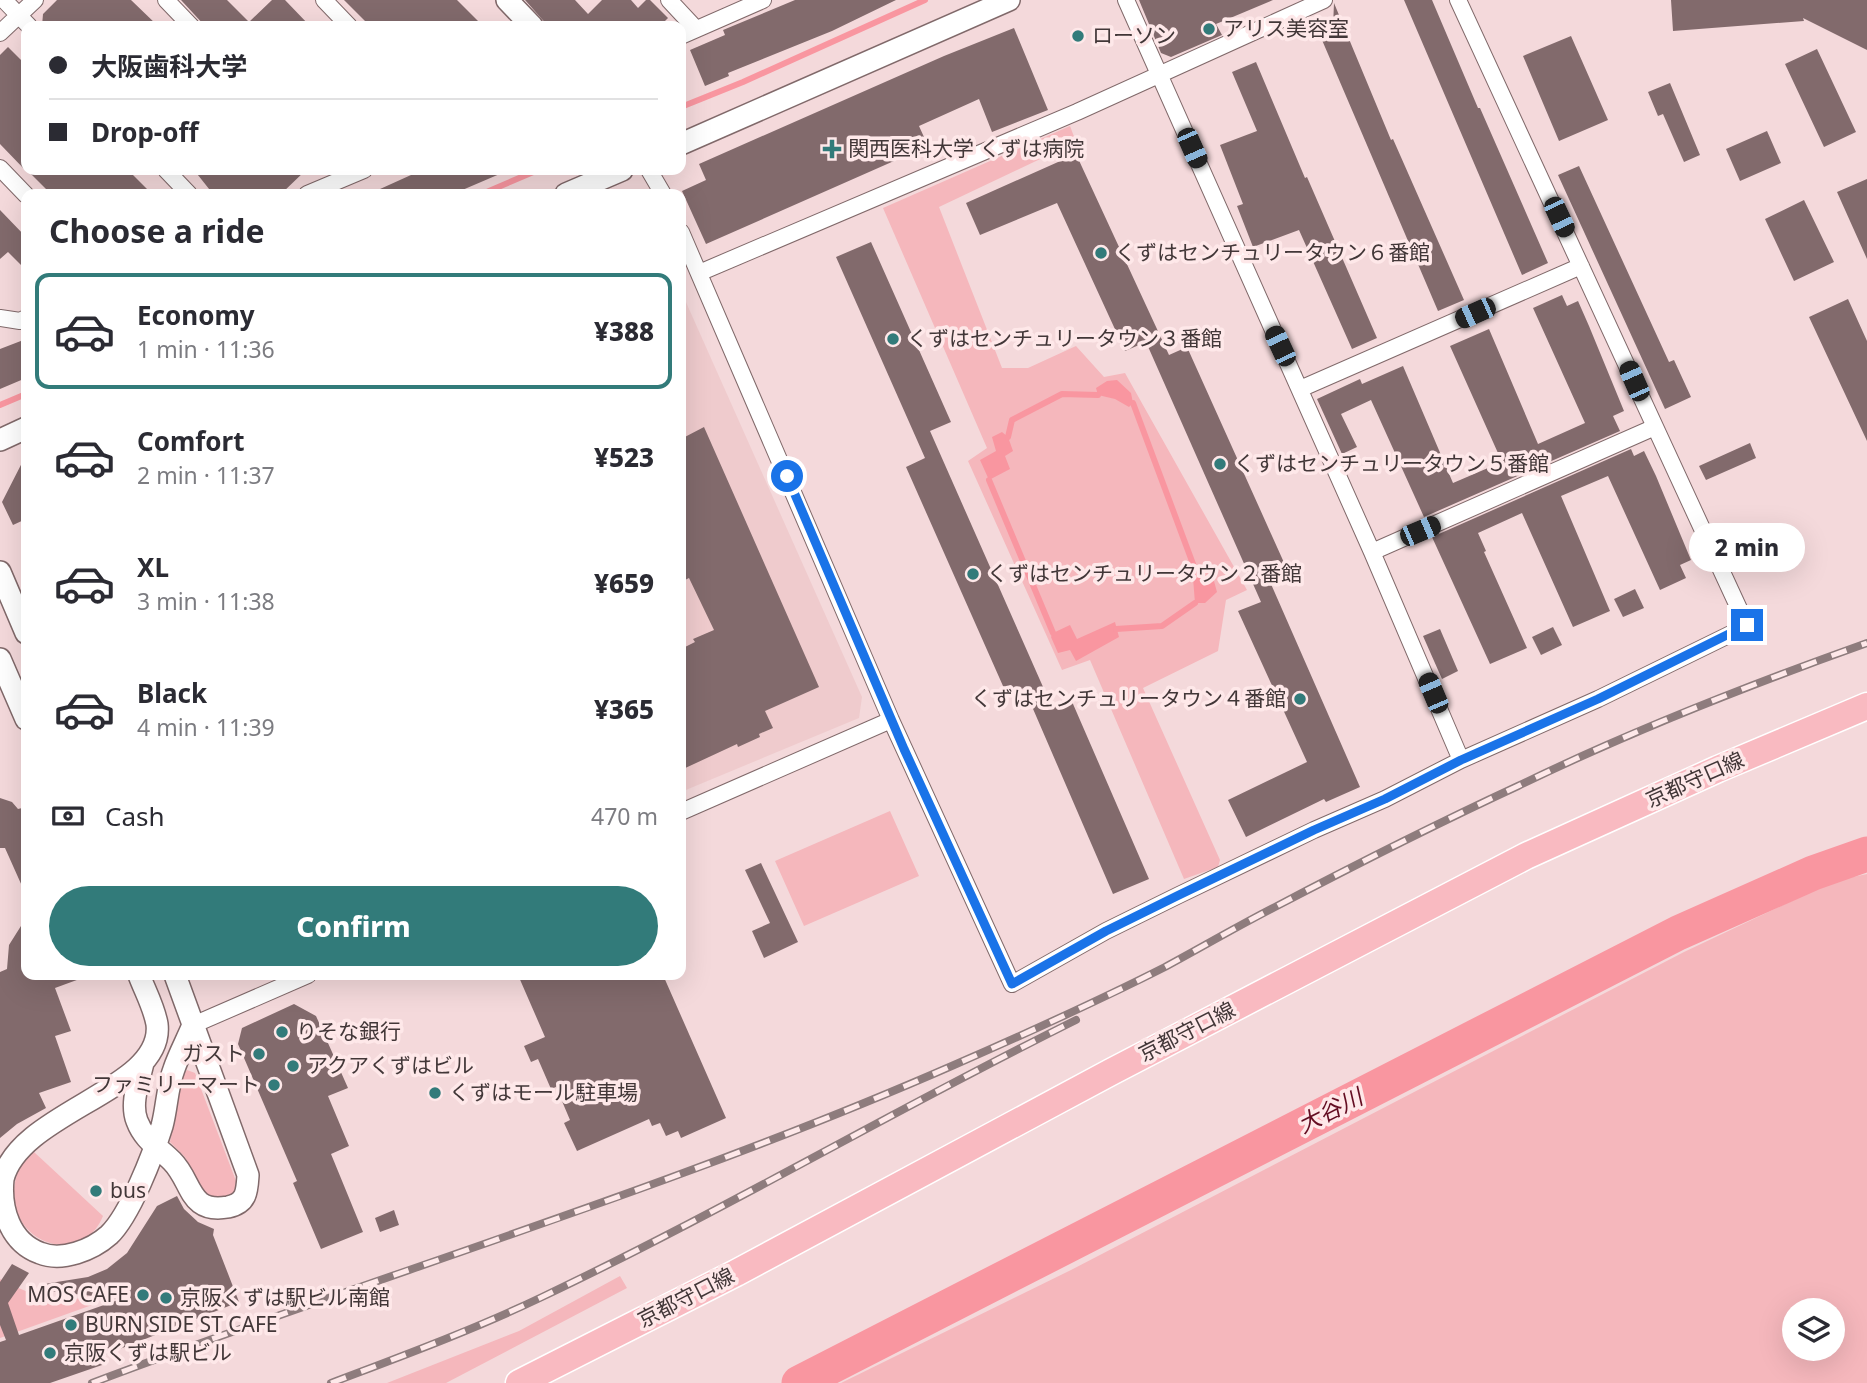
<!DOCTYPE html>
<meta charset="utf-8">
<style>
:root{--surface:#fff;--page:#f2f2f3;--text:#2b2b33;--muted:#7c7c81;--line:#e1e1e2;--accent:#327b7a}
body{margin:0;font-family:"Noto Sans","Noto Sans JP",sans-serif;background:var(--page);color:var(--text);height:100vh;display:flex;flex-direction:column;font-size:26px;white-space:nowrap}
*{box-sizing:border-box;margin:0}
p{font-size:23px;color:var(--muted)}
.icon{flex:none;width:38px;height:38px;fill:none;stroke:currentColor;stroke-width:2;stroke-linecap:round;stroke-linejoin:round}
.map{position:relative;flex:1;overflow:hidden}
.side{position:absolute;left:21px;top:189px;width:665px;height:791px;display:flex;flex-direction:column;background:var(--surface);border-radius:14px;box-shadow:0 7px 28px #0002}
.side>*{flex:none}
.hud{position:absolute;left:21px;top:21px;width:665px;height:154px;border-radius:14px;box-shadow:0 7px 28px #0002;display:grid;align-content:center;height:154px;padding:0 28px;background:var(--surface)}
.controls{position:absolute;left:1782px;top:1298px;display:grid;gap:14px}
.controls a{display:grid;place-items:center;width:63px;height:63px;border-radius:50%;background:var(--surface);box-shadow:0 7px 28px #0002;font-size:35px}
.end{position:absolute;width:32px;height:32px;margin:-16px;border:9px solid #1a73e8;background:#fff;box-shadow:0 0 0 4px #fff}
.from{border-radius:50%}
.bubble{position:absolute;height:49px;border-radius:24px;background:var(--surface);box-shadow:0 7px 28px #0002;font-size:23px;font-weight:800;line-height:49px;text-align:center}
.car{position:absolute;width:21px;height:42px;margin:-21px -10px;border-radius:9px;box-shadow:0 0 5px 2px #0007;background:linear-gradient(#222 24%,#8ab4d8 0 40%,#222 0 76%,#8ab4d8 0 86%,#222 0)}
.hud b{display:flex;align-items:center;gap:24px;height:66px;font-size:26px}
.hud b+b{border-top:2px solid var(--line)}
.hud i{width:18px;height:18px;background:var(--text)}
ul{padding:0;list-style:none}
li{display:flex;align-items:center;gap:21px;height:116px;margin:0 14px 10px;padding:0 14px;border:4px solid transparent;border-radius:14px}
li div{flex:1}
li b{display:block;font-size:26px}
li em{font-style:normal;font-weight:800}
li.on{border-color:var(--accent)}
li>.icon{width:63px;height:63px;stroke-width:1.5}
h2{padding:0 28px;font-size:32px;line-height:84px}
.pay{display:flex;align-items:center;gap:18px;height:77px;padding:0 28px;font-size:26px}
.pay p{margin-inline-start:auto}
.button{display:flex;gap:14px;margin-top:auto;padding:14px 28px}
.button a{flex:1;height:80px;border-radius:42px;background:var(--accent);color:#fff;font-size:28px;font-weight:800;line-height:80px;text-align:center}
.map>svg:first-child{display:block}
</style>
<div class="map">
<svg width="1867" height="1383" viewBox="0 0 1867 1383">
<rect width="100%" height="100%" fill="#f4d9db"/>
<path fill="#efcbcd" d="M681,291L862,697L859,718L681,792Z"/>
<path fill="#f5b7bc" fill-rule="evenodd" d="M1070,126L1076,142L939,207L1002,368H1028L1076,346L1104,377L1125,373L1247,590L1226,600L1218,651L1143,688L1220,860L1218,867L1184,879L1090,660L1062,670L968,461L987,448L883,208Z
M890,811L919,876L804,926L775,861Z
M1867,874V1383H841L1071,1270L1684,952L1834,881ZM1794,1311H1832V1349H1794Z
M187,1070L195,1073L236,1181L234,1193L227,1199L206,1198L185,1157L170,1142L181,1078Z
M34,1152L103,1216C81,1271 0,1241 16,1178C19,1166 23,1159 34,1152Z
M620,1276L627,1288L446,1383H387L519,1331Z
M0,1279C23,1291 61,1309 87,1295L92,1305L0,1338Z"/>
<path fill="#f996a0" d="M1117,380L1131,393L1133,403L1129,407L1115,399L1098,395L1096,388L1107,381Z
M1002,432L1008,437L1013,451L1005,456L1010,469L989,480L980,460L996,451L992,437Z
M1196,572L1214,581L1217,592L1205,603H1195L1193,578Z
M1115,622L1119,637L1076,661L1070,650L1058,653L1051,637L1053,633L1070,625L1077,639Z"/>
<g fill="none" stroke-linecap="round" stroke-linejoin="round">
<path stroke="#f996a0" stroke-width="6" d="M681,107L743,82L925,0
M482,194L538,170
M1133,403L1196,572
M0,405L26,394
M1008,437L1012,420L1062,394L1098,395
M989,480L1053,633
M1116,629L1162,626L1195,603"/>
<path stroke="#f996a0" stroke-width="35" d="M799,1383L1678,933L1813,873L1867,854"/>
</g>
<path fill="#826a6c" d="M57,0H131L158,26H42L43,14Z
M181,0H227L249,22L272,0H285L310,26H205Z
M344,0H457L483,26H370Z
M525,0H575L588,14L602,0H631L638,8L646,0H650L668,18L660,26H548Z
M795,0H896L832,31L728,73L729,76L705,86L690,50L725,35L723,30Z
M1139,0H1273L1216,24L1222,35L1171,57L1161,53Z
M1404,0H1432L1478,108H1480L1548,263L1522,275Z
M1671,0H1867V50L1803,18L1804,21L1673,31Z
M1334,3L1391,140L1393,139L1464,300L1438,311L1319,33L1333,27Z
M1014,28L1048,110L992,132L979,99L919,126L928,146L706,244L682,191L706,180L699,164L944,56Z
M1571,36L1608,120L1559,141L1523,56Z
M8,47L26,65V171L0,144V55Z
M1817,49L1856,132L1824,147L1785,64Z
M1256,62L1305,178L1307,177L1377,338L1352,349L1299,230L1253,247L1237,206L1243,204L1220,145L1257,131L1232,72Z
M1670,83L1700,155L1684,162L1663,114L1658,116L1648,92Z
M1767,131L1781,163L1740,181L1726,149Z
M1076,154L1169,355L1187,347L1286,567L1267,575L1360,787L1326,802L1324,799L1246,837L1228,800L1307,762L1238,611L1261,602L1146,342L1125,351L1057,203L980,235L966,203Z
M1579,166L1669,362L1674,360L1691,397L1665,409L1558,175Z
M27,170H128L152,194H51Z
M194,170H306L281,194H213Z
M430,170H509L453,194H369L411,175Z
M1867,179V259L1837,192Z
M1804,200L1834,262L1794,281L1765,219Z
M0,210L26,237V270L8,252L0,259Z
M871,242L951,422L930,431L1051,705L1070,697L1149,879L1113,894L1024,688L1007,695L906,467L925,458L836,257Z
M1562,295L1567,306L1578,301L1589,326L1624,411L1613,416L1620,431L1424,517L1371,400L1341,414L1357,447L1342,454L1317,399L1360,379L1362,384L1403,366L1453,483L1502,462L1450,346L1489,329L1538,444L1585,423L1533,308Z
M1848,299L1867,341V441L1809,317Z
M26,339V378L0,389V349Z
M704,427L819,687L765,711L773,728L759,734L760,737L738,747L737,744L681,770V649L695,642L693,639L714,630L689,578L681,582V439Z
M1750,443L1756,458L1706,480L1699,466Z
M1631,449L1634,456L1644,451L1656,476L1691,560L1680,565L1686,578L1660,590L1608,476L1561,496L1610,611L1573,627L1522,513L1478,533L1486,551L1484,552L1527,648L1490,664L1432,537Z
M26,455V519L13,525L2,502Z
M1635,589L1644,608L1623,617L1614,599Z
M1553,627L1562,645L1541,655L1532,637Z
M1440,629L1458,671L1442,679L1423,636Z
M0,798L12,802L18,809L26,807V895L5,848H0Z
M761,863L798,942L764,958L752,931L770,923L745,870Z
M26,918V975H85V977L55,988L71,1031L55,1036L71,1082L39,1093L46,1108L17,1124L0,1138V972L7,969L9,945Z
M518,975H663L726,1118L681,1138L678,1131L666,1136L660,1123L652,1126L649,1119L577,1151L564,1123L570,1120L556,1087L551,1089L538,1059L531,1062L524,1046L545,1037Z
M294,1004L316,1016L348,1088L328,1096L349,1146L331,1154L363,1232L321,1249L293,1183L297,1181L238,1044L242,1028Z
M177,1196L184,1209L198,1222L214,1229L213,1235L239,1302L102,1356L105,1364L50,1383H0V1342L6,1340L0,1325V1282L12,1264L29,1273L8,1303L19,1335L121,1299L38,1290V1285L88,1277L107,1269L127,1253L157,1206Z
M394,1210L399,1225L380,1232L375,1218Z"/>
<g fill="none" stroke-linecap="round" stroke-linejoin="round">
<defs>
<path id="minor" d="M4,0L29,26
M166,0L191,26
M324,0L349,26
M669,0L696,29
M1126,0L1372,552L1461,760
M0,33L35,0
M681,36L763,0
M0,168L26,195
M166,170L189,194
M649,170L663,194
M307,194L364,170
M681,232L891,720L1012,984L1106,931L1179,895L1314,830L1385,799L1461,760L1598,699L1747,626L1458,0
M699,273L1077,112L1324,0
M0,318L20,321L26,318
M1300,389L1581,266
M1372,552L1655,427
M681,812L891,720
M193,1025L308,975"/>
<path id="tertiary" d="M507,0L532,26
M681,144L1009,0
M566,194L622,170
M0,440L26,428
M0,572L26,633
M0,659L26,719
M139,975C145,991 154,1007 157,1024C165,1090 20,1111 3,1179C0,1209 10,1242 40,1253C62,1262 92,1250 109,1235C130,1215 153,1155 162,1126C167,1108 167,1087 174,1069C179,1054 187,1040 193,1025
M143,1063C139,1081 130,1103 137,1121C144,1140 158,1147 172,1161C193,1182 188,1214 228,1207C247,1203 247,1191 248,1175L175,975"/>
<path id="primary" d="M519,1383L736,1273L1111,1072L1526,856L1718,769L1867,706"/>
</defs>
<use href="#minor" stroke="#80696a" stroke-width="18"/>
<use href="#tertiary" stroke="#80696a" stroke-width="24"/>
<use href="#primary" stroke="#fff" stroke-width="29"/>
<use href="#minor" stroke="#fff" stroke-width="16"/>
<use href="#tertiary" stroke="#fff" stroke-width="21"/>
<use href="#primary" stroke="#f9bac1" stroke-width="26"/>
<defs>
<path id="rail" d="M92,1383C379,1275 673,1188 954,1065C1025,1034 1096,1002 1165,967C1202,947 1238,926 1275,907C1355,865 1436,824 1518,786C1631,731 1749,685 1867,643
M331,1383C402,1356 473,1330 542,1297C723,1211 896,1109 1076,1020"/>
</defs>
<use href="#rail" stroke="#8e7c7d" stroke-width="8"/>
<use href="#rail" stroke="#fee8e9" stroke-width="5" stroke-dasharray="16" stroke-linecap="butt"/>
</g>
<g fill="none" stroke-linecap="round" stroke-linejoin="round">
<path stroke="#1a73e8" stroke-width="9" d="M787,476L904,749L1012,984L1106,931L1179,895L1314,830L1385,799L1461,760L1598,699L1747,625"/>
</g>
<g fill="#327b7a" stroke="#fee8e9" stroke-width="2.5">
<circle cx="1209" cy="29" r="7"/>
<circle cx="1078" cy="36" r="7"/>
<path d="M828.5 138.5h7v7h7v7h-7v7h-7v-7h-7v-7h7z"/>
<circle cx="1101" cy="253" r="7"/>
<circle cx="893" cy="339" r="7"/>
<circle cx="1220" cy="464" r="7"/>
<circle cx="973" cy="574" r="7"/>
<circle cx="1300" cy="699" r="7"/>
<circle cx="282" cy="1032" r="7"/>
<circle cx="259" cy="1054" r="7"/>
<circle cx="293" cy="1066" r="7"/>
<circle cx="274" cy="1085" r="7"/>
<circle cx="435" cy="1093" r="7"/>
<circle cx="96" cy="1191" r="7"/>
<circle cx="143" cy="1295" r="7"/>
<circle cx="166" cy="1298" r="7"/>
<circle cx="71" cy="1325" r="7"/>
<circle cx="50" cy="1353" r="7"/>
</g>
<g text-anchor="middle" stroke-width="7" stroke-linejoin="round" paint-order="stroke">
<g font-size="21" fill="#423738" stroke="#fee8e9" text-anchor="start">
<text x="1223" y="36">アリス美容室</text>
<text x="1092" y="43">ローソン</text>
<text x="848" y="156">関西医科大学 くずは病院</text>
<text x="1115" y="260">くずはセンチュリータウン６番館</text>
<text x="907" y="346">くずはセンチュリータウン３番館</text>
<text x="1234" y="471">くずはセンチュリータウン５番館</text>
<text x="987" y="581">くずはセンチュリータウン２番館</text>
<text x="1286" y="706" text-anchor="end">くずはセンチュリータウン４番館</text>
<text x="296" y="1039">りそな銀行</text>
<text x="245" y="1061" text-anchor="end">ガスト</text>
<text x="307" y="1073">アクアくずはビル</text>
<text x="260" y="1092" text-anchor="end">ファミリーマート</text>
<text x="449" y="1100">くずはモール駐車場</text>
<text x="110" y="1198">bus</text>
<text x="129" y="1302" text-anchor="end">MOS CAFE</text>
<text x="180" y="1305">京阪くずは駅ビル南館</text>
<text x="85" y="1332">BURN SIDE ST CAFE</text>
<text x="64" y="1360">京阪くずは駅ビル</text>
</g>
<g font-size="21" fill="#423738" stroke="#fee8e9">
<text transform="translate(1695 780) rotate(-24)" y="7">京都守口線</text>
<text transform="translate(1187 1032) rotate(-27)" y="7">京都守口線</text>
<text transform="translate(686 1298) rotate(-27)" y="7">京都守口線</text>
</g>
<g font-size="23" font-style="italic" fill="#640d22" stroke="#fee8e9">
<text transform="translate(1330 1111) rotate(-27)" y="8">大谷川</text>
</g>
</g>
</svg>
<div class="controls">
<a><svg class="icon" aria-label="layers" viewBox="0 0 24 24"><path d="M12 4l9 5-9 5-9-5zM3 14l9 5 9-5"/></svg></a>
</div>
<i class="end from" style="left:787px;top:476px"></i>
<i class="end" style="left:1747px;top:625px"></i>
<div class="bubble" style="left:1689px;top:523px;width:116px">2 min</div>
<i class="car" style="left:1192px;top:148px;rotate:156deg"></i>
<i class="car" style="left:1559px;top:217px;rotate:155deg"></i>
<i class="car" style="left:1475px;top:313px;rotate:246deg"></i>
<i class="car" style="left:1280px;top:346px;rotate:335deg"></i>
<i class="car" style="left:1634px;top:381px;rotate:336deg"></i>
<i class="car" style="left:1420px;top:531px;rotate:67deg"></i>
<i class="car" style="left:1433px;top:693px;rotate:337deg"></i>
<div class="hud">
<b><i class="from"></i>大阪歯科大学</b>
<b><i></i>Drop-off</b>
</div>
<section class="side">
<h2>Choose a ride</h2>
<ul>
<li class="on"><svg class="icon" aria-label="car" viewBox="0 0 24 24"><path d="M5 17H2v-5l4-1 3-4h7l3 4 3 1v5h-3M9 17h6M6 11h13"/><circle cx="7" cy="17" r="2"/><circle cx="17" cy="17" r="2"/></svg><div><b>Economy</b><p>1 min · 11:36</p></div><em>¥388</em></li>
<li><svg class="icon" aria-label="car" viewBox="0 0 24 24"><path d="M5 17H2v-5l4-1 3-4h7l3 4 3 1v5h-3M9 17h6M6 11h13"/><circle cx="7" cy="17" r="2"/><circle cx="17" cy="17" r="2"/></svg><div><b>Comfort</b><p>2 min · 11:37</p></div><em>¥523</em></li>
<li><svg class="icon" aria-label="car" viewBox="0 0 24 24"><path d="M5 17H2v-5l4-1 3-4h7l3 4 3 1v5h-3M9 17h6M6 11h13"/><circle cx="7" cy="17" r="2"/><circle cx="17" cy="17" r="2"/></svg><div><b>XL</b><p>3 min · 11:38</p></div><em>¥659</em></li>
<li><svg class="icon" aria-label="car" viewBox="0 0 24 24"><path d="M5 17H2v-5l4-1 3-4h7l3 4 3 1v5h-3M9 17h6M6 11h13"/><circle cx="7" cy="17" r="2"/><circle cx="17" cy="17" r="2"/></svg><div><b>Black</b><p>4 min · 11:39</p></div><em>¥365</em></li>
</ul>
<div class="pay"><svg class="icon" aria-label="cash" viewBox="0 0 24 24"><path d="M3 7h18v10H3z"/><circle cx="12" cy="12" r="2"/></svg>Cash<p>470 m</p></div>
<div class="button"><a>Confirm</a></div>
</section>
</div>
